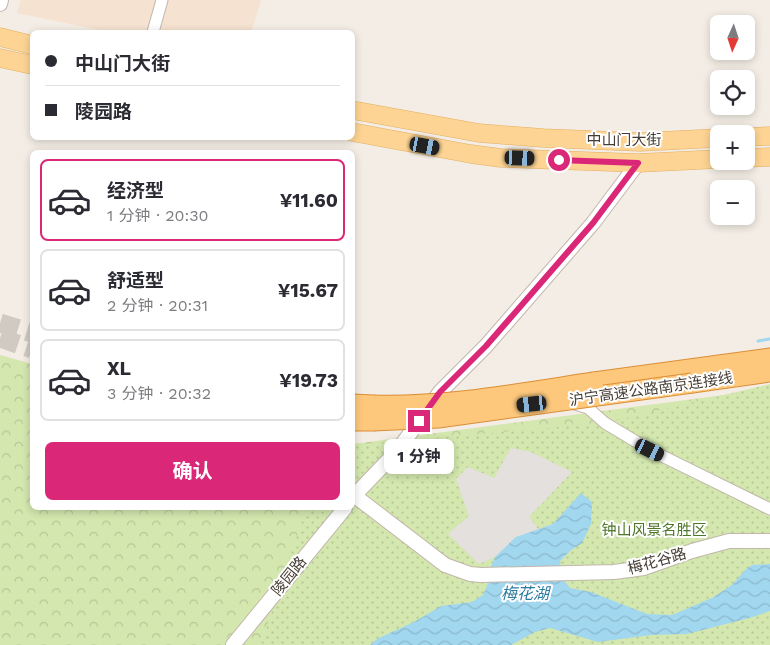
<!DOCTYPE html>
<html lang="zh">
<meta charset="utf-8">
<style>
:root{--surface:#fff;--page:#f2f2f3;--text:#2b2b33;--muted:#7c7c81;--line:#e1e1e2;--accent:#db2777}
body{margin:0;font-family:"Work Sans","Noto Sans SC",sans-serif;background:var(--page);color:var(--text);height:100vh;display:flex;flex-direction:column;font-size:19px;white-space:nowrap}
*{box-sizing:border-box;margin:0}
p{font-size:16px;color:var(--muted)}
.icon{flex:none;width:28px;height:28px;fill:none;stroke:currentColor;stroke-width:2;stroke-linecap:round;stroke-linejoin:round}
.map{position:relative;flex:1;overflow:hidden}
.side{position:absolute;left:30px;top:150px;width:325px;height:360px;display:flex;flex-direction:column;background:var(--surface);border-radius:8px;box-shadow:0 2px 8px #0003}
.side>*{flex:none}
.guide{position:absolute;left:30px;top:30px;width:325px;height:110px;border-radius:8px;box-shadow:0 2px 8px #0003;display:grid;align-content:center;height:110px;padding:0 15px;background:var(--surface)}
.needle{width:32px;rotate:183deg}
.fabs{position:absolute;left:710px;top:15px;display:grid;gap:10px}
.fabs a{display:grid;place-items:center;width:45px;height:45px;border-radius:8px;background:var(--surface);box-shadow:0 2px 8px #0003;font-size:25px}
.end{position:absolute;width:22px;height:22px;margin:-11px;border:6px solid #db2777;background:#fff;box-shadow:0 0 0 2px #fff}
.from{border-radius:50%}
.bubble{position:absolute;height:35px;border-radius:8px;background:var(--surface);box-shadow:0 2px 8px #0003;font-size:16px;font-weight:700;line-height:35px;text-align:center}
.car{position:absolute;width:15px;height:30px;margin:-15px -8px;border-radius:6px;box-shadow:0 0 4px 1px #0007;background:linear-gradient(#222 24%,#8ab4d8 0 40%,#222 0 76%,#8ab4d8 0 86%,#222 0)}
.guide b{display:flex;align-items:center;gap:18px;height:48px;font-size:19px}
.guide b+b{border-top:1px solid var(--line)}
.guide i{width:12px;height:12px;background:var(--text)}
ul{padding:9px 0 0;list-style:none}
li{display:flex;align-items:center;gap:15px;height:82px;margin:0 10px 8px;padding:0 5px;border:2px solid var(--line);border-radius:8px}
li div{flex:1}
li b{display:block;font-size:19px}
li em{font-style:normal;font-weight:700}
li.current{border-color:var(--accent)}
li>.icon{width:45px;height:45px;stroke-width:1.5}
.cta{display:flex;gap:10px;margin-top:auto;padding:10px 15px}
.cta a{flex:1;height:58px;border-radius:8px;background:var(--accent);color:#fff;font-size:20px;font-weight:700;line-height:58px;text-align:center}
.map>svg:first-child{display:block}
</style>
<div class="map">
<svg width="770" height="645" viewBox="0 0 770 645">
<defs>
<pattern id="forest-crowns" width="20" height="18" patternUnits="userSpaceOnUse" patternTransform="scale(1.25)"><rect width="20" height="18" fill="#d3e7ae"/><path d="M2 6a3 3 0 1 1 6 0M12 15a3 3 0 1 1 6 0" fill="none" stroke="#b6c796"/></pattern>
<pattern id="park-dots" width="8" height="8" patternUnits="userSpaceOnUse" patternTransform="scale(1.25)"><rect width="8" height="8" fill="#d3e7ae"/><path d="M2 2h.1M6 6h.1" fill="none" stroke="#b6c796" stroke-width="1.8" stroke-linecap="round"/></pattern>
<pattern id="water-waves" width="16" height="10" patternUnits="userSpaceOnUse" patternTransform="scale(1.25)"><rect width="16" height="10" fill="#a1d7ef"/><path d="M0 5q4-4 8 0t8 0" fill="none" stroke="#8cb9ce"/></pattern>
</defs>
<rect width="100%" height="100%" fill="#f3ede5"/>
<path fill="#f5e2d0" d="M21,0H261L251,32H109L17,13Z"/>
<path fill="url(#forest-crowns)" d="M0,355L32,364V508H352L353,444L770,389V645H0Z"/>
<path fill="url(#park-dots)" d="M770,384V645H261L306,508H352L353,445L605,423Z"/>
<path fill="#e3e0de" d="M511,448L531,452L572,472L529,517L539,530L516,537L495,557L479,564L448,534L469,516L456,479L468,467L494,478Z"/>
<path fill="url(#water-waves)" d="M581,493L592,502L591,524L582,543L570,551L560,561L562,578L570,588L591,592L647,614L672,615L714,597L733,584L745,570L752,565L770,564V611L753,617L687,634L651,635L598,642L550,628L535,632L511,645H370L377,639L414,622L441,606L472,602L483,595L489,581L491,566L495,557L516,537L553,524Z"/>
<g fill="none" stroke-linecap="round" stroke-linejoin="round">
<path stroke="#a1d7ef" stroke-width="3" d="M758,341L770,339"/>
<path stroke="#d0cac2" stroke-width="19" stroke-dasharray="19 9" stroke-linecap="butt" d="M0,323L32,333
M0,338L32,349"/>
<defs>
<path id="minor" d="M153,32L162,0
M572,403L588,408L605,423L650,450L770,509"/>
<path id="tertiary" d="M0,4L1,0
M355,496L445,565L470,574L481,575L614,572L644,568L692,551L729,541H770
M352,498L398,450L440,392L486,346L593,223L638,163
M233,645L345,508"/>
<path id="primary" d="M0,37L32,45
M0,58L32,65
M352,110L479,133L543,138L640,142L719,138
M352,132L471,154L501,158L638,163L719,159
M746,137L770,136
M746,158L770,157"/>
<path id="trunk" d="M594,382L770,358
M692,383L770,372
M352,404L373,405
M352,421H373"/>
</defs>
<use href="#minor" stroke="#c1b7ab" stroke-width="13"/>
<use href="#tertiary" stroke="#c1b7ab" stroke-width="16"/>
<use href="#primary" stroke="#e3af63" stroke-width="19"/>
<use href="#trunk" stroke="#dc8e36" stroke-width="21"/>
<use href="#minor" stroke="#fff" stroke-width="11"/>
<use href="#tertiary" stroke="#fff" stroke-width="14"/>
<use href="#primary" stroke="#fdd493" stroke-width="18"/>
<use href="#trunk" stroke="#fdc87c" stroke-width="19"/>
<defs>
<path id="trunk-bridge" d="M373,405C447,407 521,393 594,382
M373,421L438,418L692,383"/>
</defs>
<use href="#trunk-bridge" stroke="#dc8e36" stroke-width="21" stroke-linecap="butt"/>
<use href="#trunk-bridge" stroke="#fdc87c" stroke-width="19"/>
</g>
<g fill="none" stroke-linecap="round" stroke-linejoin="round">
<path stroke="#db2777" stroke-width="6" d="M419,421L440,392L486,346L593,223L638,163L559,160"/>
</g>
<g text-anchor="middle" stroke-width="4" stroke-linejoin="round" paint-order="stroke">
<g font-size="15" fill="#453d35" stroke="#fff">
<text x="624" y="145">中山门大街</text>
<text transform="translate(651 389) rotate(-8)" y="5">沪宁高速公路南京连接线</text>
<text transform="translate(657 561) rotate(-16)" y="5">梅花谷路</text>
<text transform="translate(289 576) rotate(-51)" y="5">陵园路</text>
</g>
<g font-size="15" fill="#4e7629" stroke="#fff">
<text x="654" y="535">钟山风景名胜区</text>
</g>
<g font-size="16" font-style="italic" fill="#2c7ba0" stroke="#fff">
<text x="525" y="599">梅花湖</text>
</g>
</g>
</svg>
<div class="fabs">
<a><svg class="needle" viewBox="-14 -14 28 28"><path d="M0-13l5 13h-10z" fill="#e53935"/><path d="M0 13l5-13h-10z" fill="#7c7c81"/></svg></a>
<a><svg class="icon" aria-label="locate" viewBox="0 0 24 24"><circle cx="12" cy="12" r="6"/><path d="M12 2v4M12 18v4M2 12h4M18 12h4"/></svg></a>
<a>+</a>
<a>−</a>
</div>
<i class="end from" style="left:559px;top:160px"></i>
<i class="end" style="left:419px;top:421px"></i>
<div class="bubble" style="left:384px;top:439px;width:70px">1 分钟</div>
<i class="car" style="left:425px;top:146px;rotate:101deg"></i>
<i class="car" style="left:520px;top:158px;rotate:92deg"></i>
<i class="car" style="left:532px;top:404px;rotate:264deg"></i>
<i class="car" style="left:650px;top:450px;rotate:116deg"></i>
<div class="guide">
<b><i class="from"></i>中山门大街</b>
<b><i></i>陵园路</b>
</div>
<section class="side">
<ul>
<li class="current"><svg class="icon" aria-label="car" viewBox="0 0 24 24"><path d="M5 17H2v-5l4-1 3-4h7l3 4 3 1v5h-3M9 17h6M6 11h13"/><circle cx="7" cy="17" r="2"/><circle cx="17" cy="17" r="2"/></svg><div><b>经济型</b><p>1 分钟 · 20:30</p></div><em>¥11.60</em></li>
<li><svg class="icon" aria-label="car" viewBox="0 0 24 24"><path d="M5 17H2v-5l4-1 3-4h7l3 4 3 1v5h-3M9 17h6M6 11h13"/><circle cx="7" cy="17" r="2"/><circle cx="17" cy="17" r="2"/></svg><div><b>舒适型</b><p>2 分钟 · 20:31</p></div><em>¥15.67</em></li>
<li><svg class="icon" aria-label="car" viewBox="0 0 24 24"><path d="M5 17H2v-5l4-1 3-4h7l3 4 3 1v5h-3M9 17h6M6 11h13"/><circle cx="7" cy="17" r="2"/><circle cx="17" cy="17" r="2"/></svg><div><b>XL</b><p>3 分钟 · 20:32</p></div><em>¥19.73</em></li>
</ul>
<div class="cta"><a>确认</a></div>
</section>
</div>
